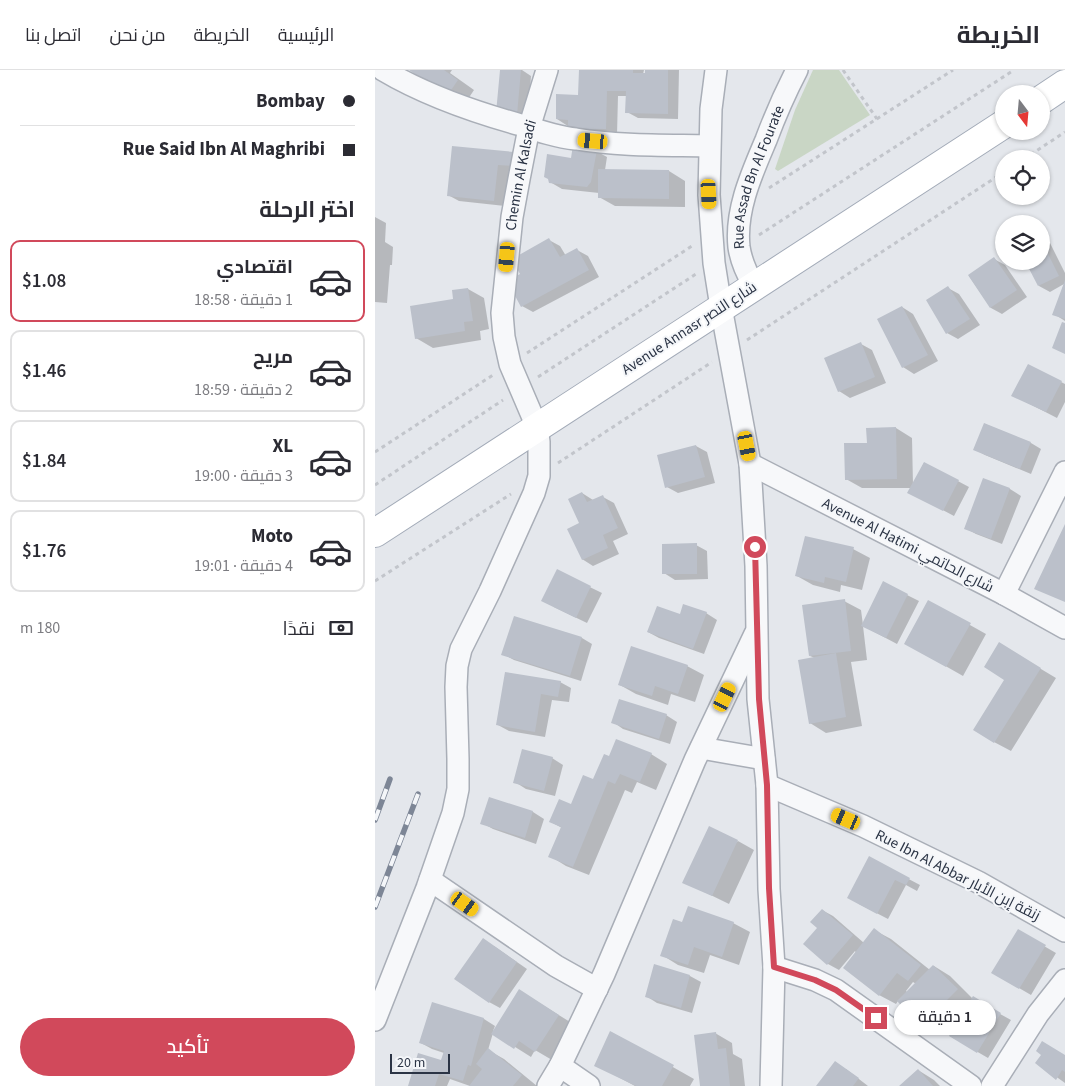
<!DOCTYPE html>
<html lang="ar">
<meta charset="utf-8">
<style>
:root{--surface:#fff;--page:#f2f2f3;--text:#2b2b33;--muted:#7c7c81;--line:#e1e1e2;--accent:#d1495b}
body{margin:0;font-family:"Source Sans 3",Cairo,sans-serif;background:var(--page);color:var(--text);direction:rtl;height:100vh;display:flex;flex-direction:column;font-size:19px;white-space:nowrap}
*{box-sizing:border-box;margin:0}
p{font-size:16px;color:var(--muted)}
.icon{flex:none;width:28px;height:28px;fill:none;stroke:currentColor;stroke-width:2;stroke-linecap:round;stroke-linejoin:round}
.map{position:relative;flex:1;overflow:hidden;direction:ltr}
.sheet{display:flex;flex-direction:column;background:var(--surface);width:375px}
.sheet>*{flex:none}
.top-card{display:grid;align-content:center;height:110px;padding:0 20px;background:var(--surface)}
.needle{width:32px;rotate:164deg}
.tools{position:absolute;left:620px;top:15px;display:grid;gap:10px}
.tools a{display:grid;place-items:center;width:55px;height:55px;border-radius:50%;background:var(--surface);box-shadow:0 1px 4px #0004;font-size:25px}
.scale{position:absolute;left:15px;bottom:12px;width:60px;box-sizing:border-box;padding-left:5px;border:2px solid #2b3445;border-top:0;font-size:14px;line-height:18px;white-space:nowrap;color:#2b3445;-webkit-text-stroke:4px #f4f6f9;paint-order:stroke}
.end{position:absolute;width:22px;height:22px;margin:-11px;border:6px solid #d1495b;background:#fff;box-shadow:0 0 0 2px #fff}
.from{border-radius:50%}
.bubble{position:absolute;height:35px;border-radius:18px;background:var(--surface);box-shadow:0 1px 4px #0004;font-size:16px;font-weight:600;line-height:35px;text-align:center;direction:rtl}
.car{position:absolute;width:15px;height:30px;margin:-15px -8px;border-radius:6px;box-shadow:0 0 4px 1px #0007;background:linear-gradient(#f5c518 24%,#345 0 40%,#f5c518 0 76%,#345 0 86%,#f5c518 0)}
.top-card b{display:flex;align-items:center;gap:18px;height:48px;font-size:19px}
.top-card b+b{border-top:1px solid var(--line)}
.top-card i{width:12px;height:12px;background:var(--text)}
ul{padding:0;list-style:none}
li{display:flex;align-items:center;gap:15px;height:82px;margin:0 10px 8px;padding:0 10px;border:2px solid var(--line);border-radius:10px}
li div{flex:1}
li b{display:block;font-size:19px}
li em{font-style:normal;font-weight:600}
li.active{border-color:var(--accent)}
li>.icon{width:45px;height:45px;stroke-width:1.5}
h2{padding:0 20px;font-size:22px;line-height:60px}
.pay{display:flex;align-items:center;gap:12px;height:55px;padding:0 20px;font-size:19px}
.pay p{margin-inline-start:auto}
.action{display:flex;gap:10px;margin-top:auto;padding:10px 20px}
.action a{flex:1;height:58px;border-radius:30px;background:var(--accent);color:#fff;font-size:20px;font-weight:600;line-height:58px;text-align:center}
header{display:flex;align-items:center;gap:30px;box-sizing:border-box;height:70px;padding:0 25px;background:var(--surface);border-bottom:1px solid var(--line)}
header strong{font-size:24px}
nav{display:flex;gap:28px;margin-inline-start:auto;font-size:18px}
main{display:flex;flex:1;min-height:0}
.map>svg:first-child{display:block}
</style>
<header>
<strong>الخريطة</strong>
<nav><a>الرئيسية</a><a>الخريطة</a><a>من نحن</a><a>اتصل بنا</a></nav>
</header>
<main>
<div class="map">
<svg width="690" height="1016" viewBox="0 0 690 1016">
<rect width="100%" height="100%" fill="#e4e7ec"/>
<path fill="#c9d6c5" d="M438,0H464L495,45L403,101L400,99L420,40Z"/>
<path fill="#0003" fill-rule="evenodd" d="M37,0H77L75,3L99,20L89,35Z
M126,0H147L156,6L153,50L133,49Z
M205,0H269L268,4H271V0H304L303,49L263,48L252,42V26H243L242,65L205,64L182,49L204,26Z
M221,81L232,87L230,100L294,101L310,111V137L240,136L224,127V123L187,119L175,112Z
M139,84L149,102L134,100L130,136L84,131L73,125Z
M0,147L11,153L10,172L18,177L17,195H15L12,233L0,232Z
M666,161L670,163L690,203V251L679,244L689,214L675,222L664,216L666,191Z
M174,170L185,176L191,186L202,180L213,186L224,207L158,242L147,236V204Z
M619,189L630,195L652,227L627,244L616,238L594,206Z
M573,218L584,224L605,255L583,269L572,263Z
M93,219L109,228L114,259L105,261L106,270L58,278L41,268Z
M527,237L538,244L563,291L539,304L528,297Z
M486,274L497,280L511,313L475,328L464,321Z
M686,312L690,314V332L682,348L649,331Z
M610,354L656,373L666,379L656,404L610,385L599,379Z
M521,358L537,368L538,415L549,393L594,417L579,446L545,428L536,418H487L471,409L493,374Z
M321,376L332,382L340,413L303,423L292,417Z
M609,410L635,419L646,426L627,474L601,464L590,458Z
M207,423L218,430L228,427L239,433L253,464L238,471L244,484L218,496L207,489L206,453Z
M321,475L332,481L333,509L300,510L289,503Z
M478,479L495,488L487,520L466,515L465,522L438,515L422,506Z
M182,501L227,523L212,553L179,537Z
M508,513L544,531L522,574L488,556L492,590L476,592L487,656L451,663L435,653L440,588L435,586L469,531L486,540L488,555Z
M554,532L611,564L588,606L530,573Z
M331,543L342,550L329,584L284,568L273,562L305,546Z
M207,568L217,574L206,611L139,590L128,584Z
M641,584L681,608L636,681L619,672L631,609Z
M312,596L329,605L320,632L296,624L293,635L261,624L245,615Z
M131,603L185,612L196,618L194,632L177,630L170,667L134,661L123,655Z
M291,645L302,652L295,674L248,659L238,652Z
M276,684L292,694L281,720L262,712L257,723L250,720L214,805L191,796L175,786L187,758L176,752L197,736L219,711Z
M177,688L188,695L180,726L151,719L140,712Z
M115,728L158,742L169,749L161,774L118,759L107,753Z
M363,771L379,780L354,834L309,812Z
M494,788L545,815L542,821L531,815L513,849L484,834Z
M447,840L458,846L489,873L499,860L516,869L555,900L559,896L575,906L598,929L636,950L613,988L575,966L593,934L563,964L547,955L523,931L521,934L504,925L480,881L464,900L453,894L430,874L444,858ZM538,912L541,914L532,922L531,921Z
M358,853L375,862L364,895L335,885L329,903L303,895L287,885L308,854Z
M643,861L681,883L656,925L618,903Z
M119,876L152,899L125,938L114,932Z
M280,896L315,906L326,912L317,943L282,933L271,926Z
M161,931L200,955L177,990L160,980L156,987L118,963L113,980L129,989L162,1016H95L75,1009L72,1016H35L67,992L69,983L57,979L46,973L58,934L109,949L120,956L118,961Z
M236,962L319,1009L315,1016H260L221,995Z
M340,963L357,973L358,984L367,989L370,1016H326Z
M690,986V1013L662,993Z
M471,999L493,1016H443Z
M543,1000L559,1010L565,1016H526Z"/>
<path fill="#bbc0ca" d="M34,0H69L83,10L72,26Z
M125,0H146L142,45L121,43Z
M204,0H258V3H270V0H293V44L250,43L251,21H232L231,59H193V50L181,49V24L203,25Z
M198,75L222,80L216,112L212,117L174,113L173,109L169,107L172,84L196,88Z
M77,76L139,82L138,96L123,95L119,131L72,126Z
M223,99L294,100V129L223,128Z
M174,168L185,187L202,178L214,200L146,237L132,211L145,204L137,189Z
M666,170L684,206L663,216L650,191H666Z
M619,187L642,220L615,238L593,205Z
M690,210V249L677,245Z
M573,216L595,249L571,264L551,230Z
M93,218L98,251L89,252L90,261L40,269L35,236L78,229L77,220Z
M527,236L553,285L527,298L502,249Z
M687,252L690,253V284L677,278Z
M486,272L500,307L463,322L449,288Z
M653,294L687,311L671,342L636,326Z
M609,353L656,372L645,399L598,380Z
M521,357L522,409L470,410L469,373H492L491,358Z
M321,375L330,407L290,418L282,385Z
M549,392L584,410L568,441L532,423Z
M608,408L635,418L616,469L589,459Z
M207,422L212,432L228,425L243,458L228,465L233,478L207,490L192,459L204,453L193,429Z
M690,454V532L659,519Z
M430,466L479,477L471,512L450,507L449,513L420,506Z
M322,473V504H287V474Z
M182,499L216,516L201,548L166,531Z
M508,511L533,524L511,568L486,556Z
M470,529L476,581L434,586L427,535Z
M553,530L596,553L571,597L529,574Z
M308,534L332,542L318,579L272,562L282,536L305,544Z
M139,546L207,567L195,606L126,585Z
M624,572L666,598L619,673L598,660L629,610L609,597Z
M256,576L313,595L303,624L280,616L277,626L243,615Z
M461,583L471,647L434,654L423,590Z
M130,602L186,611L183,627L166,624L160,662L121,655Z
M244,629L292,644L284,669L236,653Z
M241,669L277,683L265,712L245,704L240,714L233,711L198,797L173,787L186,757L174,752L184,729L196,734L208,705L218,709L229,684L234,686Z
M147,679L178,687L169,721L138,713Z
M114,727L158,741L150,768L105,754Z
M334,756L363,770L337,826L307,813Z
M494,786L535,808L531,815L520,810L502,844L472,828Z
M313,836L359,852L347,887L319,877L313,895L285,886L298,849L307,852Z
M447,839L478,865L452,895L428,874L442,858L435,852Z
M499,858L546,895L533,911L522,903L504,926L468,898Z
M643,859L671,875L644,919L616,903Z
M108,868L142,892L114,933L79,909Z
M279,894L315,905L306,938L270,927Z
M558,895L583,919L546,956L522,931Z
M144,919L184,945L160,982L144,971L139,979L116,964Z
M598,926L626,943L602,983L574,966Z
M57,932L109,948L101,977L96,996L93,995L88,1011L64,1004L60,1016H33L43,983L66,990L69,981L44,973Z
M235,961L299,995L287,1016H261L219,996Z
M341,962L343,979L351,978L355,1016H325L319,965Z
M667,971L690,985V1002L687,1000L681,1010L660,993L666,985L661,981Z
M113,978L147,1005L138,1016H94L107,999L101,994Z
M460,991L484,1008L478,1016H441Z
M543,999L558,1016H524Z"/>
<g fill="none" stroke-linecap="round" stroke-linejoin="round">
<defs>
<g id="minor">
<path d="M8,0C50,25 99,42 146,55C164,61 182,67 201,69C245,76 290,75 334,76"/>
<path d="M341,0L336,39L334,125L339,193L346,237L375,394L381,496L383,629L392,715L394,819L399,897L396,1016"/>
<path id="s1" d="M379,216C372,204 366,191 364,177C360,140 377,103 391,70C400,46 410,23 422,0"/>
<path d="M375,394L629,524L690,558"/>
<path d="M629,524L690,402"/>
<path d="M326,678L389,689"/>
<path d="M392,715L488,756L603,812L690,861"/>
<path d="M55,810L181,896L222,919"/>
<path d="M399,897L440,910L461,920L596,1016"/>
<path id="s2" d="M0,950L52,818L78,743L83,719V689L81,617L82,596L86,579L115,521L159,423L164,406V372L162,357L135,294L129,267L127,243L137,147L144,109L154,58L172,0"/>
<path d="M185,996L214,1016"/>
<path d="M173,1016L185,996L229,904L320,690L380,564"/>
<path d="M617,1016L663,944L690,910"/>
</g>
<path id="major" d="M666,30L690,14
M0,463L629,54"/>
</defs>
<use href="#minor" stroke="#a9aeb7" stroke-width="24"/>
<use href="#major" stroke="#a3abb8" stroke-width="30"/>
<path stroke="#c2c5cb" stroke-width="3" stroke-dasharray="4 4" stroke-linecap="butt" d="M468,0L502,49
M649,89L690,62
M394,118L578,0
M384,165L639,0
M372,270L629,102
M152,283L317,176
M163,307L321,204
M0,382L118,305
M183,393L337,292
M0,415L128,330
M0,511L136,424"/>
<use href="#minor" stroke="#f7f8fa" stroke-width="21"/>
<use href="#major" stroke="#fff" stroke-width="28"/>
<defs>
<path id="rail" d="M0,750L15,709
M0,837L43,724"/>
</defs>
<use href="#rail" stroke="#7d8696" stroke-width="5.5"/>
<use href="#rail" stroke="#f4f6f9" stroke-width="4" stroke-dasharray="11" stroke-linecap="butt"/>
</g>
<g fill="none" stroke-linecap="round" stroke-linejoin="round">
<path stroke="#d1495b" stroke-width="6" d="M380,477L384,629L392,715L394,818L399,897L440,910L461,920L501,948"/>
</g>
<g text-anchor="middle" stroke-width="4" stroke-linejoin="round" paint-order="stroke">
<g font-size="15" fill="#2b3445" stroke="#f4f6f9">
<text dy="5" stroke="none"><textPath href="#s2" startOffset="885">Chemin Al Kalsadi</textPath></text>
<text dy="5" stroke="none"><textPath href="#s1" startOffset="115">Rue Assad Bn Al Fourate</textPath></text>
<text transform="translate(314 258) rotate(-33)" y="5">Avenue Annasr شارع النصر</text>
<text transform="translate(533 475) rotate(27)" y="5">Avenue Al Hatimi شارع الحاتمي</text>
<text transform="translate(583 805) rotate(27)" y="5">Rue Ibn Al Abbar زنقة إبن الأبار</text>
</g>
</g>
</svg>
<div class="tools">
<a><svg class="needle" viewBox="-14 -14 28 28"><path d="M0-13l5 13h-10z" fill="#e53935"/><path d="M0 13l5-13h-10z" fill="#7c7c81"/></svg></a>
<a><svg class="icon" aria-label="locate" viewBox="0 0 24 24"><circle cx="12" cy="12" r="6"/><path d="M12 2v4M12 18v4M2 12h4M18 12h4"/></svg></a>
<a><svg class="icon" aria-label="layers" viewBox="0 0 24 24"><path d="M12 4l9 5-9 5-9-5zM3 14l9 5 9-5"/></svg></a>
</div>
<div class="scale">20 m</div>
<i class="end from" style="left:380px;top:477px"></i>
<i class="end" style="left:501px;top:948px"></i>
<div class="bubble" style="left:519px;top:930px;width:102px">1 دقيقة</div>
<i class="car" style="left:218px;top:71px;rotate:275deg"></i>
<i class="car" style="left:334px;top:124px;rotate:177deg"></i>
<i class="car" style="left:132px;top:187px;rotate:185deg"></i>
<i class="car" style="left:372px;top:376px;rotate:169deg"></i>
<i class="car" style="left:350px;top:627px;rotate:26deg"></i>
<i class="car" style="left:471px;top:749px;rotate:293deg"></i>
<i class="car" style="left:90px;top:834px;rotate:125deg"></i>
</div>
<section class="sheet">
<div class="top-card">
<b><i class="from"></i>Bombay</b>
<b><i></i>Rue Said Ibn Al Maghribi</b>
</div>
<h2>اختر الرحلة</h2>
<ul>
<li class="active"><svg class="icon" aria-label="car" viewBox="0 0 24 24"><path d="M5 17H2v-5l4-1 3-4h7l3 4 3 1v5h-3M9 17h6M6 11h13"/><circle cx="7" cy="17" r="2"/><circle cx="17" cy="17" r="2"/></svg><div><b>اقتصادي</b><p>1 دقيقة · 18:58</p></div><em>$1.08</em></li>
<li><svg class="icon" aria-label="car" viewBox="0 0 24 24"><path d="M5 17H2v-5l4-1 3-4h7l3 4 3 1v5h-3M9 17h6M6 11h13"/><circle cx="7" cy="17" r="2"/><circle cx="17" cy="17" r="2"/></svg><div><b>مريح</b><p>2 دقيقة · 18:59</p></div><em>$1.46</em></li>
<li><svg class="icon" aria-label="car" viewBox="0 0 24 24"><path d="M5 17H2v-5l4-1 3-4h7l3 4 3 1v5h-3M9 17h6M6 11h13"/><circle cx="7" cy="17" r="2"/><circle cx="17" cy="17" r="2"/></svg><div><b>XL</b><p>3 دقيقة · 19:00</p></div><em>$1.84</em></li>
<li><svg class="icon" aria-label="car" viewBox="0 0 24 24"><path d="M5 17H2v-5l4-1 3-4h7l3 4 3 1v5h-3M9 17h6M6 11h13"/><circle cx="7" cy="17" r="2"/><circle cx="17" cy="17" r="2"/></svg><div><b>Moto</b><p>4 دقيقة · 19:01</p></div><em>$1.76</em></li>
</ul>
<div class="pay"><svg class="icon" aria-label="cash" viewBox="0 0 24 24"><path d="M3 7h18v10H3z"/><circle cx="12" cy="12" r="2"/></svg>نقدًا<p>180 m</p></div>
<div class="action"><a>تأكيد</a></div>
</section>
</main>
